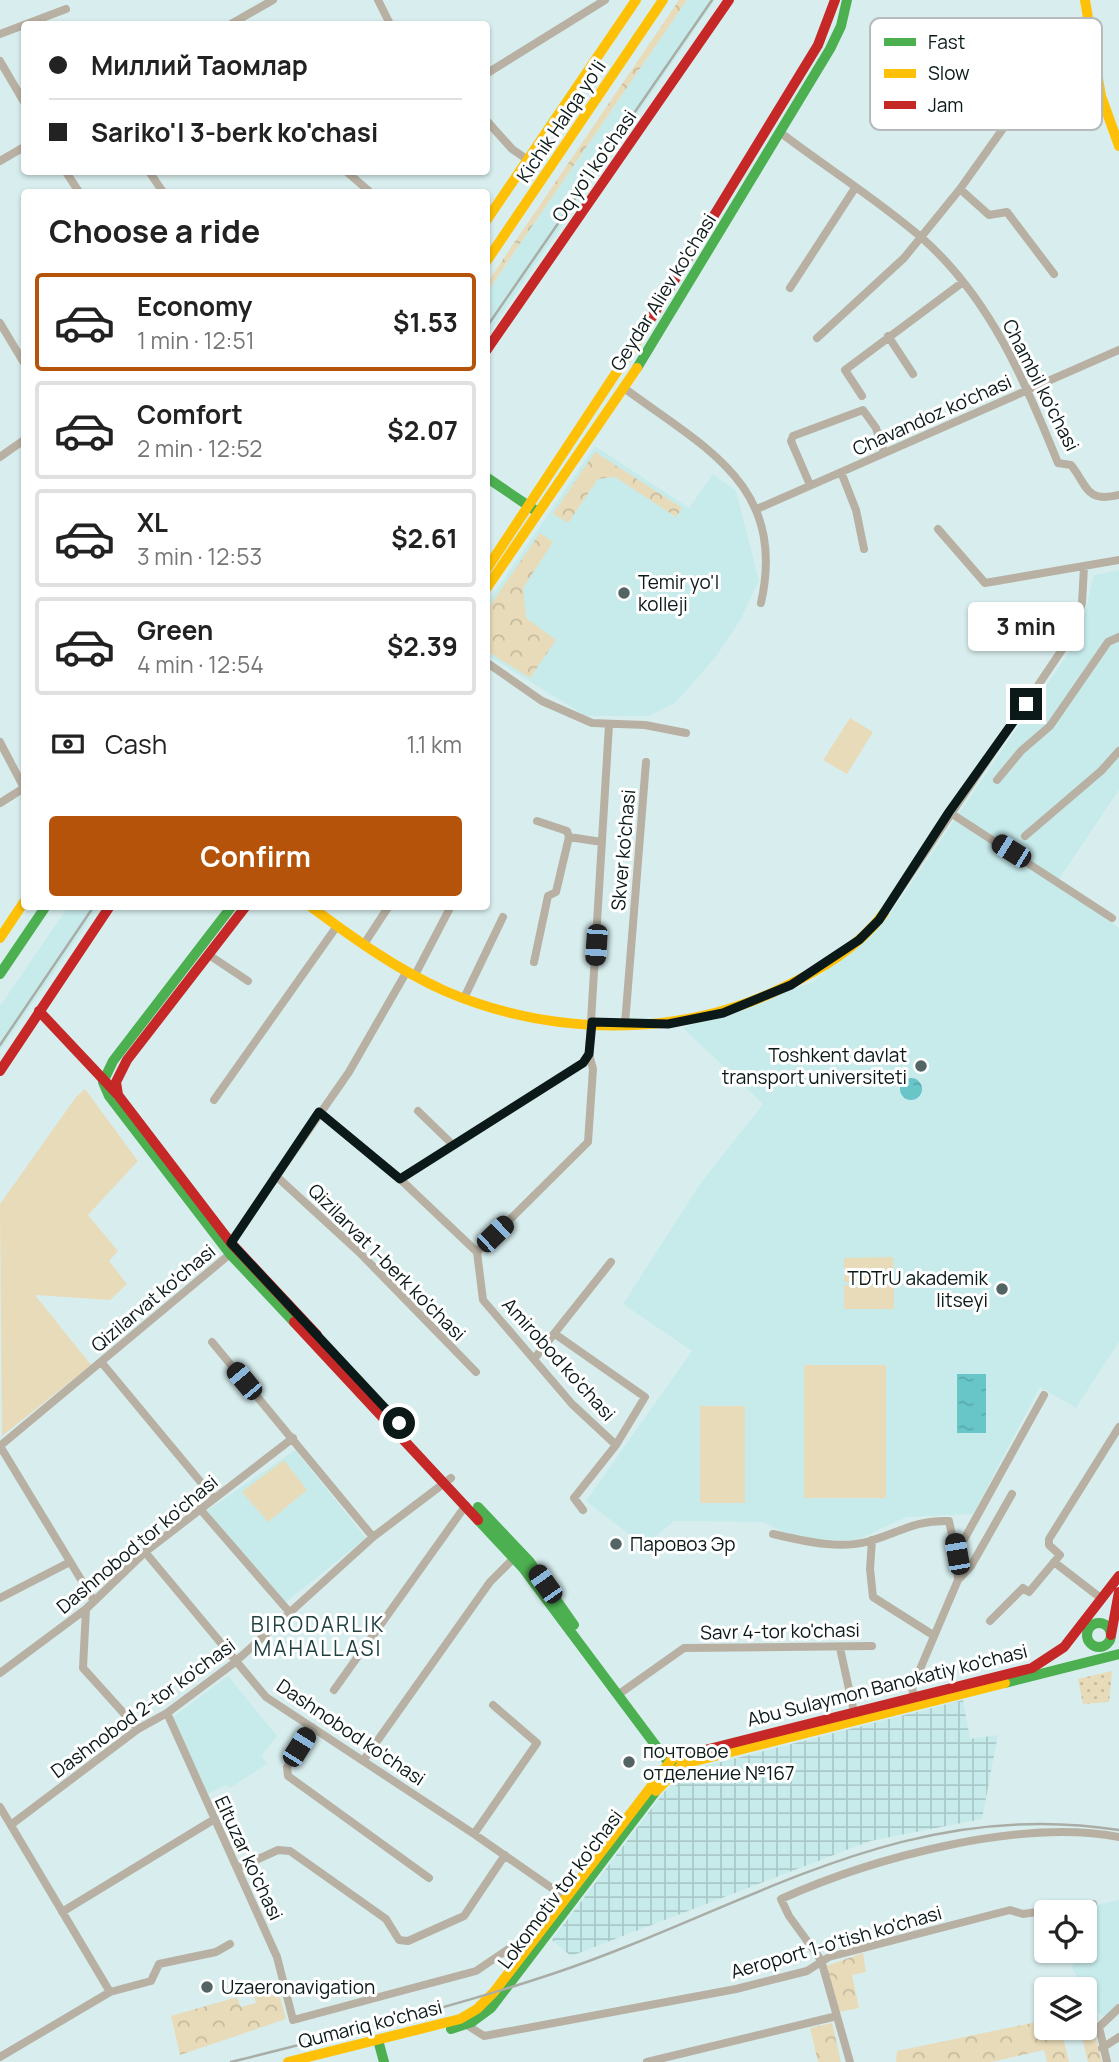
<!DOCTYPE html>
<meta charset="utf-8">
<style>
:root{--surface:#fff;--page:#f6f6f6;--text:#222;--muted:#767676;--line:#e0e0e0;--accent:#b45309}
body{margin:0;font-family:Manrope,sans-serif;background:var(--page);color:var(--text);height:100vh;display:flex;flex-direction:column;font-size:26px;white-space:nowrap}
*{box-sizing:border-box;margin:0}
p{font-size:23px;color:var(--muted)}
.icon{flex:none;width:38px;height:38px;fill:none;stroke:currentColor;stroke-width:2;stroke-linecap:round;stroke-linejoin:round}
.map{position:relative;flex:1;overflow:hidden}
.details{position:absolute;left:21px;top:189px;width:469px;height:721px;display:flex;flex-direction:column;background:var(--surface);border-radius:7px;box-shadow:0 2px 5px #0004}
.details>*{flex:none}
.hud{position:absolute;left:21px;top:21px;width:469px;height:154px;border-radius:7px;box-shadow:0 2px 5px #0004;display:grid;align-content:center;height:154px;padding:0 28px;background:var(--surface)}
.buttons{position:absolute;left:1034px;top:1900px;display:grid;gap:14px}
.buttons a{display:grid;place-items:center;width:63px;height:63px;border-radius:7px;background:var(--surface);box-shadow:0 2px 5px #0004;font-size:35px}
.end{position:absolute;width:32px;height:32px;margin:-16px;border:9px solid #0b1919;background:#fff;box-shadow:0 0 0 4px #fff}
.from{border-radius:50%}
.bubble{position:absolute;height:49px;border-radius:7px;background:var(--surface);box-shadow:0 2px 5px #0004;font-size:23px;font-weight:700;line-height:49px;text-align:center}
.car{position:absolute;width:21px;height:42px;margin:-21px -10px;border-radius:9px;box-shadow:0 0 5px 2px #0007;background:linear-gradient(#222 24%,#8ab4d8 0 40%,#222 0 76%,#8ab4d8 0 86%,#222 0)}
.hud b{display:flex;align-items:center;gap:24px;height:66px;font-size:26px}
.hud b+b{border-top:2px solid var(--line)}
.hud i{width:18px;height:18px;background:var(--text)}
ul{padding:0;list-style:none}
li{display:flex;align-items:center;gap:21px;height:98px;margin:0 14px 10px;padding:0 14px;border:4px solid var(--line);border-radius:7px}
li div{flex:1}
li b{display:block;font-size:26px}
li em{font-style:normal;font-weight:700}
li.current{border-color:var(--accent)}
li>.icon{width:63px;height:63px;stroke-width:1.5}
h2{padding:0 28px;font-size:32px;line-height:84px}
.pay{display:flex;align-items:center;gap:18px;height:77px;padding:0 28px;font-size:26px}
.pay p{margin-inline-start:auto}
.primary-button{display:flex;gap:14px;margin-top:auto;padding:14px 28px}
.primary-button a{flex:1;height:80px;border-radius:7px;background:var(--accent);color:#fff;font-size:28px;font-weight:700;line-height:80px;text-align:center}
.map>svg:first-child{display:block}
</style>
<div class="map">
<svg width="1119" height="2062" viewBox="0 0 1119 2062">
<defs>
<pattern id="industrial-grid" width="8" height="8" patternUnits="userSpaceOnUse" patternTransform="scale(1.75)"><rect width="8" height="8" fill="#c7ebeb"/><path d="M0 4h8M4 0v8" fill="none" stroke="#aac9c9"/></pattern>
<pattern id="grass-dots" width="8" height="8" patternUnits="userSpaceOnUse" patternTransform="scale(1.75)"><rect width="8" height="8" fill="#e8dbb9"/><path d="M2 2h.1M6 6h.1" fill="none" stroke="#c6bb9e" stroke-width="1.8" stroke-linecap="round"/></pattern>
<pattern id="forest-crowns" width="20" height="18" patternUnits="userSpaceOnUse" patternTransform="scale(1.75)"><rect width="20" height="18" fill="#e8dbb9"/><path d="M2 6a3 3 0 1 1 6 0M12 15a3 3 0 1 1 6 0" fill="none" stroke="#c6bb9e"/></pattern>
<pattern id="water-ripples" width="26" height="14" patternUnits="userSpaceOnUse" patternTransform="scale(1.75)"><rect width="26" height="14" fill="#68c5c8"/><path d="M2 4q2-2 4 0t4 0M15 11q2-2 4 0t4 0" fill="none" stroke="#59a9ab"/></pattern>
</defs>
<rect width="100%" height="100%" fill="#d8eeee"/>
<path fill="#c7ebeb" d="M687,0H715L487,336V292Z
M595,446L689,508L713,474L736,491L759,580L741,619L715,658L675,703L649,716H586L487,655L486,605Z
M1119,570V790L1057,882L1119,928V1342L1076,1408L1040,1387L973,1514L907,1517L854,1541L793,1537L763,1522L674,1521L644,1546L586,1501L692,1351L623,1304L700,1184L763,1104L683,1028L813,982L888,917L1078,639L1094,575Z
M68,907H99L0,1051V1006Z
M295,1450L366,1538L286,1602L205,1512Z
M228,1676L277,1736L262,1755L267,1764L230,1788L226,1785L202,1797L169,1720Z
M1119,1900V2003L1105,2017L1096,2012L1072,1968L1078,1951H1085V1932L1095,1905Z"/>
<path fill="url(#industrial-grid)" d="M963,1700L970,1739L998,1735L982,1819L870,1841L571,1956L552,1940L664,1792L686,1771Z"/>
<path fill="url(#grass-dots)" d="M1112,1671L1109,1702L1083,1704L1078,1679Z"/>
<path fill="url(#forest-crowns)" d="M679,0H687L487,292V283Z
M595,452L682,508L676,517L615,477L598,479L568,523L553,514Z
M540,533L553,542L523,588L526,618L556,640L530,678L487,651V610Z
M863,1953L866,1972L852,1975L859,2008L839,2012L826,1966Z
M277,1985L286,2019L180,2055L171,2016L237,1997L241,2007L256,2003L253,1992Z
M1046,2020V2028H1061L1069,2062H1047L1044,2050L991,2062H896L897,2051Z
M832,2023L841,2062H818L810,2028Z
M1081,2034L1095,2035L1102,2062H1088Z"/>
<path fill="#e8dbb9" d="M850,718L873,732L847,774L823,760Z
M85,1089L138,1161L88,1215L118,1251L109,1261L127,1284L110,1300L35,1295L91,1365L2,1436L0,1204L76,1097Z
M893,1257L894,1282H844V1258Z
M844,1285H894V1309H844Z
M804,1365H886V1498H804Z
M700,1406H745V1503H700Z
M284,1460L307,1490L268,1522L242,1492Z"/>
<path fill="url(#water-ripples)" d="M900 1089a11 11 0 1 1 22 0a11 11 0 1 1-22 0Z
M957,1374H986V1433H957Z"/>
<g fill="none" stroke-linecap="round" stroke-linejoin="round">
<path stroke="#b8b1a3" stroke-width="8" d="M378,0L390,24
M231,24L273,0
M967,30L1001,22
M0,34L66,9
M0,61L24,102
M486,74L605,0
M486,120L512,149L528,160
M781,133C827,168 878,200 922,238C990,298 1025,381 1058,463L1071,465C1088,486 1085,503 1119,495
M0,161L24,147
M66,172L79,192
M347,172L370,192
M150,173L163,192
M960,189L989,215L1007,212L1054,274
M790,288L855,188
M0,323L24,363
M888,336L913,374
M817,338L904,258L960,189L1039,78L1078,62L1094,59
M624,388C705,448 787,485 761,603
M862,396L845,370L963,282
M0,457L24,440
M841,472L856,510L864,549
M810,485L791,441L793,436L863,410L876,428L884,452
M757,509L1119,350
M938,529L985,583L1119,560
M1048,629L1072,635
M486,662L542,701L592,723L645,725L686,733
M0,742L24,788
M997,780L1021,751L1050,726L1108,642L1119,637
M0,803L24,788
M949,812L1112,918
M537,821L567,831L569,837
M1025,836L1101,771L1119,751
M884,913L1072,635L1082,603L1084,567
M364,944L389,906
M209,955L248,981
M534,962L548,896L556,892L569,837L602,842
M415,975L451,906
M464,998L503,917
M625,1024L646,762
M214,1100L337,926
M418,1111L453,1145
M319,1112L400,1179L477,1252L483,1300L572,1404L616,1445
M275,1175L359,1252L476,1372
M400,1179L583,1063L589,1054
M477,1252L588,1142L593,1069L589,1054L609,725
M555,1334L645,1397L616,1445L574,1498L583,1510
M212,1342L373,1537
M534,1359L611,1262
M102,1363L214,1498
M0,1446L230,1254L232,1240L349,1072L407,971
M0,1446L94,1601
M200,1509L291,1614
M773,1534C804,1541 839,1550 870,1541C901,1532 915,1520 949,1521L956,1554
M872,1540L870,1569L873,1597L933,1635
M145,1552L266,1697L474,1834L569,1900
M1054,1562L1102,1599
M958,1580L971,1566L1012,1494
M0,1598L70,1562
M86,1609L83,1668L138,1729
M990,1621L1023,1588L1029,1592L1060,1555L1049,1545V1539L1119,1427
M840,1648L854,1712
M0,1673L86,1609L145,1552L293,1438
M334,1690L466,1505
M619,1694L684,1648L872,1646
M915,1700L912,1688L958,1580L956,1554L1044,1395
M167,1713L277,1957L293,2020L476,1971L513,1946L532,1943
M312,1727L287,1767L288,1776L429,1878
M363,1761L490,1582L514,1558
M0,1807L110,1992
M12,1824L138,1729L167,1713L234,1663L373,1537L451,1478
M474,1834L537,1743L493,1705
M238,1868L278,1850L290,1851L386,1919L399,1940L408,1941L464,1916L505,1855
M62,1912L213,1820
M467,2025L484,2036L736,1989L807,1971L829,1957L1010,1910L1023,1914L1093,1904
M1102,2048L1119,2037
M0,2057L110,1992L151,1981L159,1964L216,1952L230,1944
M647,2062L837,2016
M850,2062L821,1960L789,1916L781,1899C872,1858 1020,1818 1119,1837
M1107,2062L1099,2027L1119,2008"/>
<path stroke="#4caf50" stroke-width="10" d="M637,368L830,49L841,26L847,0
M486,477L536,511
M232,906L113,1061L103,1082L109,1096L230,1254L294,1322
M0,974L46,906
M478,1507L530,1562L574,1625
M478,1520L523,1568L668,1762L676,1768
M1087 1635a12 12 0 1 1 24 0a12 12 0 1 1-24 0Z
M1005,1683L1119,1654
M451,2029L472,2022L491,2008L656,1791
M378,2040L384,2062"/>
<path stroke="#ffc107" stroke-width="10" d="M1085,0L1101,96L1119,146
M486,221L636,0
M486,262L663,0
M486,570L641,335
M486,589L637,368
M310,906C353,938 396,969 445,991C550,1036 679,1039 782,988C820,970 858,948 884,913
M0,938L24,902
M656,1791L683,1764L1005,1683
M288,2062L460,2019L477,2009L494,1992L673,1758L689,1754"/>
<path stroke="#c62828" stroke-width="10" d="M641,335L818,45L835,0
M486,351L729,0
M39,1011L118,1095L231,1243L317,1335
M0,1071L110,906
M118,1095L116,1082L127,1060L246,906
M294,1322L478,1520
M1111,1635L1119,1592
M689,1754L1032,1668L1064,1647L1119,1576"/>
<path stroke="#a9ada6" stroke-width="2.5" d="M486,328L712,0
M0,1045L94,906
M231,2062C338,2035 447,2009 552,1974C747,1909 902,1796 1119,1830"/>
</g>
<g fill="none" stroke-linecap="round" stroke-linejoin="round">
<path stroke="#0b1919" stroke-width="9" d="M399,1423L231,1243L319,1112L400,1179L583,1063L589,1054L592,1022L668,1024L723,1013L791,985L859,940L879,920L949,812L1026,704"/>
</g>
<g fill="#536464" stroke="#fff" stroke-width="2.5">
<circle cx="624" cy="593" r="7"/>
<circle cx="921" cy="1066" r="7"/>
<circle cx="1002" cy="1289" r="7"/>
<circle cx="616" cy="1544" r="7"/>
<circle cx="629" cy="1762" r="7"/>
<circle cx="207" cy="1987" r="7"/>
</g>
<g text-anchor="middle" stroke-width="6" stroke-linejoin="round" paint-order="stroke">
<g font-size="19" fill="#0b1919" stroke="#fff">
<text transform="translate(561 121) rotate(-56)" y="7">Kichik Halqa yo'li</text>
<text transform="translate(594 166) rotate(-55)" y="7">Oq yo'l ko'chasi</text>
<text transform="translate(663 292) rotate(-58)" y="7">Geydar Aliev ko'chasi</text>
<text transform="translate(1041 385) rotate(63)" y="7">Chambil ko'chasi</text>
<text transform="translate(932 415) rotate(-24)" y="7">Chavandoz ko'chasi</text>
<text transform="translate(623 850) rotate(-85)" y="7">Skver ko'chasi</text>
<text transform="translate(387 1262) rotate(45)" y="7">Qizilarvat 1-berk ko'chasi</text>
<text transform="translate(153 1298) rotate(-40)" y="7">Qizilarvat ko'chasi</text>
<text transform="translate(559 1359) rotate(48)" y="7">Amirobod ko'chasi</text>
<text transform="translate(137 1544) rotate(-40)" y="7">Dashnobod tor ko'chasi</text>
<text transform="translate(780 1631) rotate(-1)" y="7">Savr 4-tor ko'chasi</text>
<text transform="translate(887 1685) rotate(-14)" y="7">Abu Sulaymon Banokatiy ko'chasi</text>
<text transform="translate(143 1708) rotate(-36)" y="7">Dashnobod 2-tor ko'chasi</text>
<text transform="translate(351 1732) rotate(34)" y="7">Dashnobod ko'chasi</text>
<text transform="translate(249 1858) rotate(65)" y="7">Eltuzar ko'chasi</text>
<text transform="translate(560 1889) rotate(-53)" y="7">Lokomotiv tor ko'chasi</text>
<text transform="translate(836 1942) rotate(-16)" y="7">Aeroport 1-o'tish ko'chasi</text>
<text transform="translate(370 2024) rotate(-14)" y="7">Qumariq ko'chasi</text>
</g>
<g font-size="19" fill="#0b1919" stroke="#fff" text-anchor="start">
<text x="638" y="589">Temir yo'l<tspan x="638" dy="22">kolleji</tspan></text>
<text x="907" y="1062" text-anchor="end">Toshkent davlat<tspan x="907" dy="22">transport universiteti</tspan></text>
<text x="988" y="1285" text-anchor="end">TDTrU akademik<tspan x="988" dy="22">litseyi</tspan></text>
<text x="630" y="1551">Паровоз Эр</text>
<text x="643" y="1758">почтовое<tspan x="643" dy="22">отделение №167</tspan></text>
<text x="221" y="1994">Uzaeronavigation</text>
</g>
<g font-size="21" letter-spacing="2" fill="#214242" stroke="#fff">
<text x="318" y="1632">BIRODARLIK<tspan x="318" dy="24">MAHALLASI</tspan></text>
</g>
</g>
<rect x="870" y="18" width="232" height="112" rx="10" fill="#fff" stroke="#b6baba" stroke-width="2"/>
<rect x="884" y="38" width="32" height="8" fill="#4caf50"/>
<rect x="884" y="69" width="32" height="9" fill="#ffc107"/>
<rect x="884" y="101" width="32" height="8" fill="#c62828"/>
<g font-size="19" fill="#0b1919">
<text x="928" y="49">Fast</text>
<text x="928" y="80">Slow</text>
<text x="928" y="112">Jam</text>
</g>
</svg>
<div class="buttons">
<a><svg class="icon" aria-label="locate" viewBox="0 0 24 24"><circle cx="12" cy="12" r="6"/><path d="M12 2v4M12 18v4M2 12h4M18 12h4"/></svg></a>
<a><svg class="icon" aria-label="layers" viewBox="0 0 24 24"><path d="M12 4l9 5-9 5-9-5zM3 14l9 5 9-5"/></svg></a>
</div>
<i class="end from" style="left:399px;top:1423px"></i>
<i class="end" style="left:1026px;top:704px"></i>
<div class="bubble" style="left:968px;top:602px;width:116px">3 min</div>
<i class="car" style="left:1011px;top:851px;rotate:302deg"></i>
<i class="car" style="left:596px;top:945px;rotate:184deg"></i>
<i class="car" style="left:495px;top:1234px;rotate:46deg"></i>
<i class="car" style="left:244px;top:1381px;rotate:320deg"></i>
<i class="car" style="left:957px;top:1554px;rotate:350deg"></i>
<i class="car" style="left:545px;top:1584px;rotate:325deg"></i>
<i class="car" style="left:299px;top:1747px;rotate:32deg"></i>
<div class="hud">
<b><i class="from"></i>Миллий Таомлар</b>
<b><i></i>Sariko'l 3-berk ko'chasi</b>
</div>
<section class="details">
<h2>Choose a ride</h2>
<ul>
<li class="current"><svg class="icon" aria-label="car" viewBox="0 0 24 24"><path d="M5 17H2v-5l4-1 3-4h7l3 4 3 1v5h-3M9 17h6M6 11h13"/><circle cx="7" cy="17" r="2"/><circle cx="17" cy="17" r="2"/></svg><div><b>Economy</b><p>1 min · 12:51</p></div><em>$1.53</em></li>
<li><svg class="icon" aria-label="car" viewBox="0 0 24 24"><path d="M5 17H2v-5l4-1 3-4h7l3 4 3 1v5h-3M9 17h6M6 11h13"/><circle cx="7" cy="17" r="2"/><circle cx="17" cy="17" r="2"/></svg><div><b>Comfort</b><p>2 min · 12:52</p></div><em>$2.07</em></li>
<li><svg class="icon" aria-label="car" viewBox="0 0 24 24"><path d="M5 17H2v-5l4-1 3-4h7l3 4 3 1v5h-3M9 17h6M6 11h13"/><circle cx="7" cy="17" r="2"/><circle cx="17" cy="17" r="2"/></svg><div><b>XL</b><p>3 min · 12:53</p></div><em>$2.61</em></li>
<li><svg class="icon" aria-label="car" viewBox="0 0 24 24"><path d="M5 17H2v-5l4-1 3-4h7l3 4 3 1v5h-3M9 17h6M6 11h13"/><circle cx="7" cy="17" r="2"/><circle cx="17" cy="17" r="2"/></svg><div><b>Green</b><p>4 min · 12:54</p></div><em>$2.39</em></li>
</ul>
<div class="pay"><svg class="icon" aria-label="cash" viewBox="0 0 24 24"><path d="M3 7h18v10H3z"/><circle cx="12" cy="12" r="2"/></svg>Cash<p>1.1 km</p></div>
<div class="primary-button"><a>Confirm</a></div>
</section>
</div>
